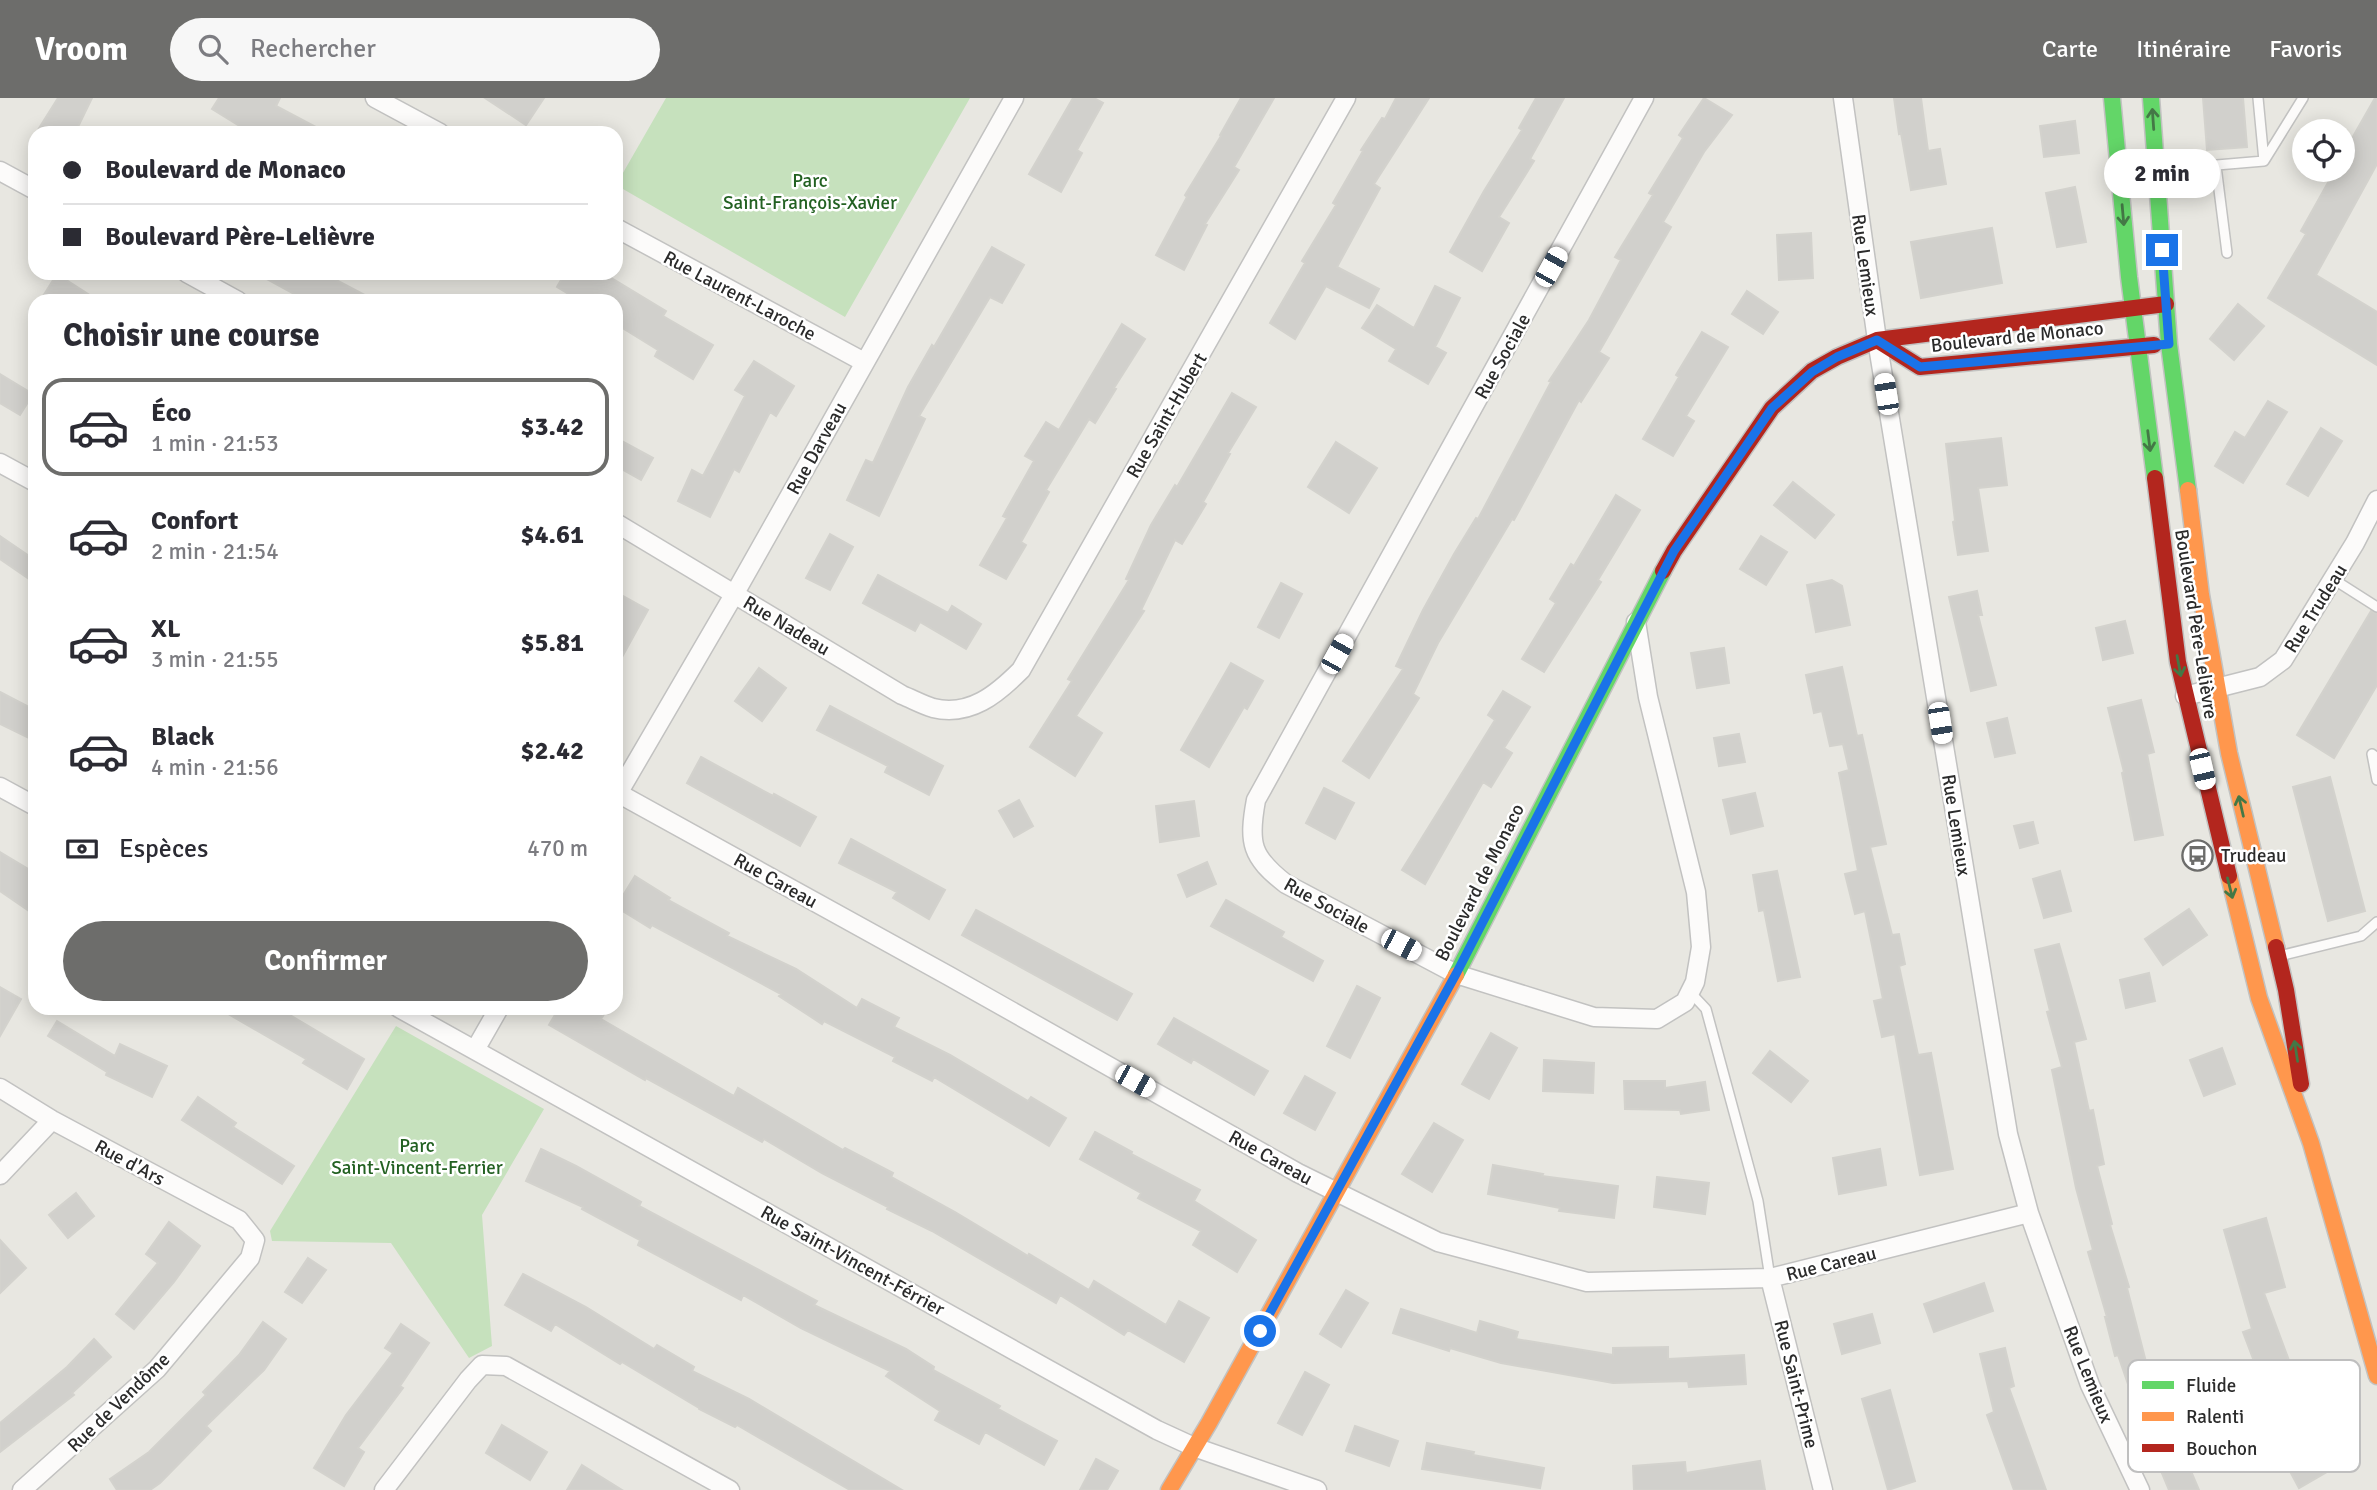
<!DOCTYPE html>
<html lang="fr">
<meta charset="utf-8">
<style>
:root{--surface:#fff;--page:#f7f7f7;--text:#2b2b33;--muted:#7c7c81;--line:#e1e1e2;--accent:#6d6d6b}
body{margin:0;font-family:Signika,sans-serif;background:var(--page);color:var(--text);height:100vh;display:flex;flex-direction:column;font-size:26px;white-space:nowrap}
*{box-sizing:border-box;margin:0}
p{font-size:23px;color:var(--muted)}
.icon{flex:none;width:38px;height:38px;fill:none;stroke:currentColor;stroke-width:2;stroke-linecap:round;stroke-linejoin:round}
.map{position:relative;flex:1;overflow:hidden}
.side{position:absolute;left:28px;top:196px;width:595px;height:721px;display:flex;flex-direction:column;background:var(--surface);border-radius:21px;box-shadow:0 4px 18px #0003}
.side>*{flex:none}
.top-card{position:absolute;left:28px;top:28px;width:595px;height:154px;border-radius:21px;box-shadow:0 4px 18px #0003;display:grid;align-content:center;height:154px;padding:0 35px;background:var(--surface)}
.controls{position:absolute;left:2292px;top:21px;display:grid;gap:14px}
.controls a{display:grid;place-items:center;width:63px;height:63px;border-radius:50%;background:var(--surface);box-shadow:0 4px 18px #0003;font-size:35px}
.end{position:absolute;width:32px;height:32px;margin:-16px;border:9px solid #1a73e8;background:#fff;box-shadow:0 0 0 4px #fff}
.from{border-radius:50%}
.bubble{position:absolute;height:49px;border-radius:24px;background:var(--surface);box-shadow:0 4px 18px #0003;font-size:23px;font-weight:700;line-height:49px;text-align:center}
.car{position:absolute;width:21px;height:42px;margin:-21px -10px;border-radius:9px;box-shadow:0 0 5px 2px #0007;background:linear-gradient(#fff 24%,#345 0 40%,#fff 0 76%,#345 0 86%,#fff 0)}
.top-card b{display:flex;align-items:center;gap:24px;height:66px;font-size:26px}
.top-card b+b{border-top:2px solid var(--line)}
.top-card i{width:18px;height:18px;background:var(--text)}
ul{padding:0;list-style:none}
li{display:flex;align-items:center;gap:21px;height:98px;margin:0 14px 10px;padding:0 21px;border:4px solid transparent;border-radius:21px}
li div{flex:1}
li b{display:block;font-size:26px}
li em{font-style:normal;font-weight:700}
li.active{border-color:var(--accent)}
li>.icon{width:63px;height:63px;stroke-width:1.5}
h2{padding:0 35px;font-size:32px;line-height:84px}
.pay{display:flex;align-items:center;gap:18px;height:77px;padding:0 35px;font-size:26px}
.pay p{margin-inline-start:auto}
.cta{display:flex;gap:14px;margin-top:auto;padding:14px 35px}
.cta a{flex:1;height:80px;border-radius:42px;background:var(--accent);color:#fff;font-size:28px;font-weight:700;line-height:80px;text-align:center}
header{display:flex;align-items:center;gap:42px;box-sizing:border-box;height:98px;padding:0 35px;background:var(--accent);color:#fff}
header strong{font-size:33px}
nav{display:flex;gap:38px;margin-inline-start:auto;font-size:24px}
.search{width:490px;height:63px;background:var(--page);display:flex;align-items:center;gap:18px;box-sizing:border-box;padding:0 24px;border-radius:38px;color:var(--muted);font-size:26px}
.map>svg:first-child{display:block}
</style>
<header>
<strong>Vroom</strong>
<div class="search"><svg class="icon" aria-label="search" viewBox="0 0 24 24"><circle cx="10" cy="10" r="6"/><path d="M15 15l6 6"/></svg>Rechercher</div>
<nav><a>Carte</a><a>Itinéraire</a><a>Favoris</a></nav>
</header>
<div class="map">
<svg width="2377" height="1392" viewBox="0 0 2377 1392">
<rect width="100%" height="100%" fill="#e8e7e1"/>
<path fill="#c6e1bd" d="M666,0H970L845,219L616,87Z
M396,928L544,1011L482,1117L492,1248L469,1260L391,1145L272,1143L270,1133Z"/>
<path fill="#d1d0cc" stroke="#d3d2cd" stroke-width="2" d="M58,0H92L75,35H36Z
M219,0H280L276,8L327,35H251L212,11Z
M485,0H544L526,27Z
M1073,0H1094L1103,5L1077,52L1082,55L1061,94L1029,76Z
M1241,0H1274L1234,69L1239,72L1205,126L1207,127L1184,172L1156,157L1187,99L1185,97L1221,38L1220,37Z
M1396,0H1429L1374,86L1380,90L1337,169L1379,191L1369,210L1326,188L1295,241L1270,225L1305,165L1302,163L1336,107L1333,105L1363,53L1361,52L1382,20L1385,21Z
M1536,0H1564L1530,61L1534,63L1499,119L1509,125L1482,173L1450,154L1484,93L1522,32L1519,30Z
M1704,0L1732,17L1704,54L1663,124L1671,129L1599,254L1609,260L1581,304L1579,302L1514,422L1512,421L1438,545L1413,596L1419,600L1369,680L1343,663L1403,571L1396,568L1423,512L1454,456L1476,420L1478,421L1551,284L1549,283L1589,222L1621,162L1615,159L1653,97L1649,95L1683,40L1679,37Z
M1894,0H1921L1928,53L1940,51L1946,86L1911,92L1901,35L1899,36Z
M2203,0H2243L2247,49L2207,52Z
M2375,0H2377V66L2316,177L2377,214V267L2268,200L2306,136L2301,133L2335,72H2343V56Z
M2075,23L2079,55L2044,59L2040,28Z
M2075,89L2086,144L2057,149L2046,95Z
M1992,130L2002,185L1921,200L1911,144Z
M1811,135L1813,180L1779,182L1777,137Z
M992,149L1024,167L1002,205L990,199L919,318L925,321L879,418L847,402L866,362L873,365L908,289L932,247L934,249Z
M256,175H323L376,203H307Z
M565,175H603L666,213L663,218L713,247L693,281L655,258L658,252L616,226V203H580L557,189Z
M57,176L99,203H40Z
M1435,188L1460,200L1435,249L1446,255L1428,286L1389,263L1396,251L1362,230L1377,207L1414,230Z
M1747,193L1778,214L1763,236L1732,216Z
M2238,206L2264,228L2234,262L2210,241Z
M1122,226L1145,241L1114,290L1116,291L1095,325L1089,321L1046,392L1049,394L1021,444L1026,447L1006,481L980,467L1007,420L1003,418L1034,363L1025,358L1046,324L1059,332Z
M1702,234L1728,249L1686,318L1694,323L1673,358L1643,341L1679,279L1676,277Z
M754,263L794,288L776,318L770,314L739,374L734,371L710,419L678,403L692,372L703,378L745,298L735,292Z
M0,276L33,296L20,317L0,305Z
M1232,295L1256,309L1228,355L1230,356L1203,404L1206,406L1182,446L1175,442L1141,512L1144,513L1076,618L1102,635L1075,678L1030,649L1072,583L1068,581L1129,482L1126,481L1151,427L1175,387L1177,389Z
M2268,303L2287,314L2243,385L2215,368L2235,334L2245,340Z
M2321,330L2342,343L2308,398L2287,386Z
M616,340L653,360L641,382L616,368Z
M2001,340L2007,387L1978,390L1988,453L1958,457L1953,424L1955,423L1946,346Z
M1336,344L1377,370L1349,415L1308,389Z
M1793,384L1834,417L1815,440L1774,407Z
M1616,397L1640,412L1598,482L1601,484L1544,574L1522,561L1556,505L1550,501L1571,466L1574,468Z
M830,436L853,449L830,492L806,480Z
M0,438L35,462V485L0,461Z
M1761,438L1787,454L1766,487L1740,471Z
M878,477L948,515L952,508L981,526L966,551L920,524L915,533L863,505Z
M1832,482L1842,488L1850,527L1816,534L1807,487Z
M1281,485L1302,496L1279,540L1258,529Z
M1977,493L1982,517H1978L1996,587L1971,593L1949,499Z
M616,494L648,512L616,570Z
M2371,513L2377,516V587L2334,660L2297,637Z
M2125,523L2133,555L2103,562L2096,530Z
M1724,550L1729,585L1697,590L1691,555Z
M1231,565L1263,583L1247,611L1244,609L1209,669L1181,652Z
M1842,569L1857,638L1862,637L1886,746L1870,749L1892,837L1899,836L1905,866L1899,868L1918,957L1931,955L1953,1071L1920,1077L1895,936L1882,939L1874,903L1883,901L1865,813L1855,816L1845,776L1858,773L1839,675L1849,672L1843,646L1830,648L1822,613L1814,615L1806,577Z
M759,570L786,590L762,623L735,603Z
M1503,593L1530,609L1504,650L1512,655L1491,689L1483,684L1425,786L1402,772L1495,622L1488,617Z
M0,594L35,612V643L0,626Z
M2141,602L2154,654L2147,656L2163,737L2135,742L2122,675L2124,674L2108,610Z
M830,608L943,668L929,697L885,674L888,668L817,632Z
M2007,620L2015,655L1995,659L1987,625Z
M1739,636L1745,664L1719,668L1714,640Z
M701,659L773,698L774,696L816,719L800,748L687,685Z
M2330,679L2365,813L2328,823L2293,689Z
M1324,690L1354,705L1335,741L1306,725Z
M1755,695L1763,728L1731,736L1723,702Z
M1019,702L1033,728L1014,739L999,713Z
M1194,703L1199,738L1160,744L1156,708Z
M2033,724L2038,745L2020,750L2014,728Z
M851,741L945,792L929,821L893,800L897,794L839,765Z
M0,754L35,775V817L0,793Z
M1207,764L1216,786L1187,799L1178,777Z
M1777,773L1800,879L1778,883L1764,812L1759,813L1753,777Z
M2060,773L2071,813L2044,820L2033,781Z
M635,778L670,800L668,802L729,835L727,838L796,871L857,910L862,901L899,920L894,929L950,957L1028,1003L1031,999L1066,1020L1049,1048L934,979L932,983L893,963L895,959L824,923L822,926L779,898L781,896L652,827L650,830L616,809Z
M1226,802L1284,834L1281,839L1323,863L1313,883L1211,828Z
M2189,811L2207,837L2163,867L2145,841Z
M976,812L1132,896L1117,922L962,837Z
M2059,846L2086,941L2074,944L2089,1013L2093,1012L2104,1066L2097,1068L2112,1126L2110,1127L2129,1189L2127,1190L2146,1264L2149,1263L2157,1293L2199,1392H2169L2143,1330L2118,1257L2115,1258L2105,1219H2107L2088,1154L2093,1152L2076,1090L2052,972L2062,969L2047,914L2050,913L2035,852Z
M2149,875L2155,903L2126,910L2120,882Z
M1357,888L1380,900L1350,960L1327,948Z
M0,889L21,901L0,938Z
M218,910H278L364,961L347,991L303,965L306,961Z
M559,910H608L601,921L734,998L738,990L843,1052L845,1050L893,1075L891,1079L955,1114L1028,1158L1029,1156L1089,1192L1094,1183L1166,1227L1179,1203L1209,1220L1184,1264L1128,1232L1124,1237L1060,1197L1056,1205L932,1133L887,1111L888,1109L822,1075L764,1041L762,1044L646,980L645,982L549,927Z
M1174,920L1268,973L1254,997L1193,961L1191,965L1158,946Z
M57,923L115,958L120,946L167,968L152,999L106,977L107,974L48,938Z
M1491,935L1517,950L1489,1001L1462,986Z
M2222,950L2235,986L2204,998L2190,962Z
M1770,953L1808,983L1791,1004L1753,975Z
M1544,962L1594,965L1593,995L1543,993Z
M1305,978L1335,995L1315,1032L1284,1015Z
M1624,983H1665V990L1705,984L1709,1012L1681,1016L1680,1012L1625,1011Z
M198,999L236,1025L233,1029L294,1068L282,1086L182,1022Z
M1434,1025L1463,1042L1432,1094L1402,1076Z
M1095,1034L1132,1054L1131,1056L1200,1092L1194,1103L1256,1142L1237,1174L1193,1147L1201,1133L1138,1100L1141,1095L1080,1061Z
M541,1051L576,1068L641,1104L639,1108L817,1203L814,1207L906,1251L934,1269L933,1272L1000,1308L998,1311L1057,1343L1044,1367L985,1334L979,1346L935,1322L940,1313L886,1278L890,1273L801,1230L743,1197L741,1202L638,1147L640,1142L582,1111L583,1109L526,1083Z
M1880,1051L1886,1087L1839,1096L1833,1060Z
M1493,1067L1543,1076L1542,1078L1618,1088L1614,1120L1559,1113L1560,1110L1488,1096Z
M1657,1079L1709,1085L1705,1116L1654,1109Z
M76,1095L94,1118L68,1140L49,1117Z
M2266,1120L2285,1189L2264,1195L2294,1276L2263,1287L2243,1234L2252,1231L2224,1132Z
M169,1124L200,1148L174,1184L134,1231L116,1216L158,1165L146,1156Z
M0,1142L26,1170L0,1195Z
M308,1160L326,1172L302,1205L285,1194Z
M523,1176L586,1209L654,1251L657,1247L694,1269L692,1273L749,1301L902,1392H850L737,1327L735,1329L699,1311V1310L622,1264L620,1266L555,1226L551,1233L505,1207Z
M1984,1185L1993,1213L1934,1234L1924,1206Z
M1346,1192L1368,1205L1341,1249L1320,1236Z
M1401,1211L1477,1235L1480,1223L1518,1234L1516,1241L1613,1257V1250L1668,1249V1261L1744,1257L1746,1286L1689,1289L1688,1283L1613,1285L1501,1265L1450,1250L1449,1253L1393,1235Z
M1872,1216L1880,1245L1842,1256L1834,1226Z
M263,1224L286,1241L264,1272L206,1328L211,1333L160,1385L150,1392H117L110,1381L149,1354L206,1297L203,1294L239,1257Z
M401,1226L429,1245L400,1288L403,1290L358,1350L364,1354L344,1388L314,1370L346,1317L393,1255L385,1250Z
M94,1241L111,1259L72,1295L74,1297L0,1354V1325L67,1269Z
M2005,1250L2014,1288L2009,1290L2046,1392H2014L1987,1317L1994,1314L1980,1256Z
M1305,1274L1329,1287L1302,1337L1278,1325Z
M1890,1292L1915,1383L1888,1392L1862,1301Z
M2300,1310L2334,1370L2299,1390L2266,1329Z
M502,1327L547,1354L530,1382L486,1355Z
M1355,1328L1398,1343L1389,1368L1346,1353Z
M1427,1345L1474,1354L1473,1357L1544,1370L1540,1390L1422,1371Z
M1096,1361L1118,1373L1107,1392H1080Z
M1760,1363L1765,1392H1634L1633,1368L1685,1364L1686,1375Z
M582,1367L622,1392H567Z"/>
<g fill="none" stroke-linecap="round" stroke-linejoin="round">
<defs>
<path id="lane" d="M2258,0L2264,63
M2216,68L2227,155
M2158,72L2264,63L2303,0
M2333,481L2377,509
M2377,660L2372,656L2377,682
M2279,858L2361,838L2377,824
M1690,894L1706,911L1758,1103L1770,1180"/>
<path id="street" d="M375,0L440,35
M1843,0L1877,242L2008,1036L2029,1115L2090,1287L2140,1392
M0,73L35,92
M616,130L864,264
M187,175L238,203
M0,365L35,384
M616,425L902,597C912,601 923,607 933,610C970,619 997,596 1021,572L1346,0
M1636,524L1648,599L1696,794L1701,849L1695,884L1685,904L1657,921L1594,919L1456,876L1286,786C1251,759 1248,745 1256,702L1644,0
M2185,598L2260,579L2283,562L2355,445L2377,402
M0,689L35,708
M616,694L949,878L1298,1075L1438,1144L1587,1184L1770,1180L2029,1115
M616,699L735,495L1014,0
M399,910L1157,1332L1194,1349L1317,1392
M475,952L499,910
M0,990L52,1022L239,1122L255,1142L250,1160L157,1271L22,1392
M0,1077L52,1022
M1770,1180L1823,1392
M384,1392L468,1282L482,1267L506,1268L730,1392"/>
<path id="fast" d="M2112,0L2129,179L2155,380
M2151,0L2169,246L2188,392
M1456,877L1663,473"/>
<path id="slow" d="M2188,392L2201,497L2229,655L2276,849
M2229,778L2259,900L2311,1045L2377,1278
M1169,1392L1209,1325L1456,877"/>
<path id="jam" d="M1877,242L1920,269L2154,247
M2155,380L2178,564L2229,778
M1663,473L1674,453L1772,310L1812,273L1837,259L1877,242L2166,206
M2276,849L2286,892L2301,986"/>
</defs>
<use href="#lane" stroke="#c2c2c1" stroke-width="12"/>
<use href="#street" stroke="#c2c2c1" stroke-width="21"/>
<use href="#fast" stroke="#c2c2c1" stroke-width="19"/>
<use href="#slow" stroke="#c2c2c1" stroke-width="19"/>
<use href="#jam" stroke="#c2c2c1" stroke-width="19"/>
<use href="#lane" stroke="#fcfbfa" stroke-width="9"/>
<use href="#street" stroke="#fcfbfa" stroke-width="18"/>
<use href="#fast" stroke="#63d668" stroke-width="16"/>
<use href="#slow" stroke="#ff974d" stroke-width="16"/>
<use href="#jam" stroke="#b3261e" stroke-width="16"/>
</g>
<defs><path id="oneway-shaft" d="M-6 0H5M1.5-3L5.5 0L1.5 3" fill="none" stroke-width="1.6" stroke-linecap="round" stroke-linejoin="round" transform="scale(1.75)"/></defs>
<g stroke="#447846">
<use href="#oneway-shaft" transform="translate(2153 21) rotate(-94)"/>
<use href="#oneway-shaft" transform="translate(2123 117) rotate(85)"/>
<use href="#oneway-shaft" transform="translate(2149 343) rotate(83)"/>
<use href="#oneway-shaft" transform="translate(2179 568) rotate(79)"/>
<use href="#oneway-shaft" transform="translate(2241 708) rotate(-103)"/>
<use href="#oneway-shaft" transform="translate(2230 790) rotate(76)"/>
<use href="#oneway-shaft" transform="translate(2296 953) rotate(-99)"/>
</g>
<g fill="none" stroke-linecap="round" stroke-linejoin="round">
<path stroke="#1a73e8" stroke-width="9" d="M1260,1233L1456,876L1674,453L1772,310L1812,274L1837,259L1877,242L1920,269L2169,246L2162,152"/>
</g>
<defs>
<symbol id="bus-ring" viewBox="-11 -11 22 22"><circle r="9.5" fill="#fff" stroke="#6d6d6b" stroke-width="1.5"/><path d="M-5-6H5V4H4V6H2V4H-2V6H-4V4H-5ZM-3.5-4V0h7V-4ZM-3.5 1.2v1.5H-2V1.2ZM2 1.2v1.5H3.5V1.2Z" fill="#6d6d6b"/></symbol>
</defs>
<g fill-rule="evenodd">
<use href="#bus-ring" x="2180" y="740" width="35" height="35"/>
</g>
<g text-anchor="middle" stroke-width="5" stroke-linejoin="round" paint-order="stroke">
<g font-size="19" fill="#236122" stroke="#fff">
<text x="810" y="89">Parc<tspan x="810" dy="22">Saint-François-Xavier</tspan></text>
<text x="417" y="1054">Parc<tspan x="417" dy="22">Saint-Vincent-Ferrier</tspan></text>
</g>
<g font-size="19" fill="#2b2b2b" stroke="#fff">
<text transform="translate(1866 167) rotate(82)" y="7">Rue Lemieux</text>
<text transform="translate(740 197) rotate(28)" y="7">Rue Laurent-Laroche</text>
<text transform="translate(2017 238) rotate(-6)" y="7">Boulevard de Monaco</text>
<text transform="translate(1502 258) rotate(-61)" y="7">Rue Sociale</text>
<text transform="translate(1166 317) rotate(-60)" y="7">Rue Saint-Hubert</text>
<text transform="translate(816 350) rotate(-61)" y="7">Rue Darveau</text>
<text transform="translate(2315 510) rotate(-58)" y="7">Rue Trudeau</text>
<text transform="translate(2197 526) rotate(81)" y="7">Boulevard Père-Lelièvre</text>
<text transform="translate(787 527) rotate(31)" y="7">Rue Nadeau</text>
<text transform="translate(1957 727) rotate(81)" y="7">Rue Lemieux</text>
<text transform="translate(776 782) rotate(29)" y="7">Rue Careau</text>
<text transform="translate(1479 784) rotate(-63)" y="7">Boulevard de Monaco</text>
<text transform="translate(1327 807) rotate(29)" y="7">Rue Sociale</text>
<text transform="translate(1271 1059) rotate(29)" y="7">Rue Careau</text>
<text transform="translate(130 1064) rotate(28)" y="7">Rue d'Ars</text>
<text transform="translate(853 1162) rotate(29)" y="7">Rue Saint-Vincent-Férrier</text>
<text transform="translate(1831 1165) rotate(-14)" y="7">Rue Careau</text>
<text transform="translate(2089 1276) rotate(68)" y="7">Rue Lemieux</text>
<text transform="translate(1797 1286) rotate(76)" y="7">Rue Saint-Prime</text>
<text transform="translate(118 1304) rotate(-44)" y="7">Rue de Vendôme</text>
</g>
<g font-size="19" fill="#2b2b2b" stroke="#fff" text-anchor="start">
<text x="2221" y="764">Trudeau</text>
</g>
</g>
<rect x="2128" y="1262" width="232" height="112" rx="10" fill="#fff" stroke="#bfbfbf" stroke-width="2"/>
<rect x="2142" y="1283" width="32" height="8" fill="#63d668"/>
<rect x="2142" y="1314" width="32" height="9" fill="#ff974d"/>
<rect x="2142" y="1346" width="32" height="8" fill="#b3261e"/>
<g font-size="19" fill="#2b2b2b">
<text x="2186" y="1294">Fluide</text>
<text x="2186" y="1325">Ralenti</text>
<text x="2186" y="1357">Bouchon</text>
</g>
</svg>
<div class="controls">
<a><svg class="icon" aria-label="locate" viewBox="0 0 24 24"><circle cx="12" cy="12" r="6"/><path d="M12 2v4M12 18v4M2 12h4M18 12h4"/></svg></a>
</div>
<i class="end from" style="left:1260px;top:1233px"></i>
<i class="end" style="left:2162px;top:152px"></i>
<div class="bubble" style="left:2104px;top:51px;width:116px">2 min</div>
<i class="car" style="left:1551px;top:169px;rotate:29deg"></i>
<i class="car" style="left:1886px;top:296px;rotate:351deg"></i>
<i class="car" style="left:1337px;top:556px;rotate:29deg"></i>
<i class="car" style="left:1940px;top:625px;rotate:171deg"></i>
<i class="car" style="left:2202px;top:671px;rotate:167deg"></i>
<i class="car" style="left:1401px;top:847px;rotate:117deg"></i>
<i class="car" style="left:1135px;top:983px;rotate:119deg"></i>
<div class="top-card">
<b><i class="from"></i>Boulevard de Monaco</b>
<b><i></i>Boulevard Père-Lelièvre</b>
</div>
<section class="side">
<h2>Choisir une course</h2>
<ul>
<li class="active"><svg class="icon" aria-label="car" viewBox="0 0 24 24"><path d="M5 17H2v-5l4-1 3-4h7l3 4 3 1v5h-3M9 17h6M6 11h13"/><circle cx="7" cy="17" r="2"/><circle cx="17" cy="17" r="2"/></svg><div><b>Éco</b><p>1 min · 21:53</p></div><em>$3.42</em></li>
<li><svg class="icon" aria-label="car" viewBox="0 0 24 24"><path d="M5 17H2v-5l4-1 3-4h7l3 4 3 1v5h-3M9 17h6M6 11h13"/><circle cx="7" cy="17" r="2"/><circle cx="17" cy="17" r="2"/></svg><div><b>Confort</b><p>2 min · 21:54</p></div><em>$4.61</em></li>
<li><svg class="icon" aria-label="car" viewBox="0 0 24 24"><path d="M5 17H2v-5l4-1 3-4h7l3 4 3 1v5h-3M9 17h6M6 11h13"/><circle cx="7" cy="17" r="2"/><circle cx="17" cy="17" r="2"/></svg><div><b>XL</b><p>3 min · 21:55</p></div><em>$5.81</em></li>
<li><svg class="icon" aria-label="car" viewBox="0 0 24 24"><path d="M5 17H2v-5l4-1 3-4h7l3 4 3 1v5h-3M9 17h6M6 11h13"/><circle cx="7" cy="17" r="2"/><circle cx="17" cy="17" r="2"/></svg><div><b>Black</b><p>4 min · 21:56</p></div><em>$2.42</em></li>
</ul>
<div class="pay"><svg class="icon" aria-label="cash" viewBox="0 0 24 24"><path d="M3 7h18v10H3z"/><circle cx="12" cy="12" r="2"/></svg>Espèces<p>470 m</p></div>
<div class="cta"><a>Confirmer</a></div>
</section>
</div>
